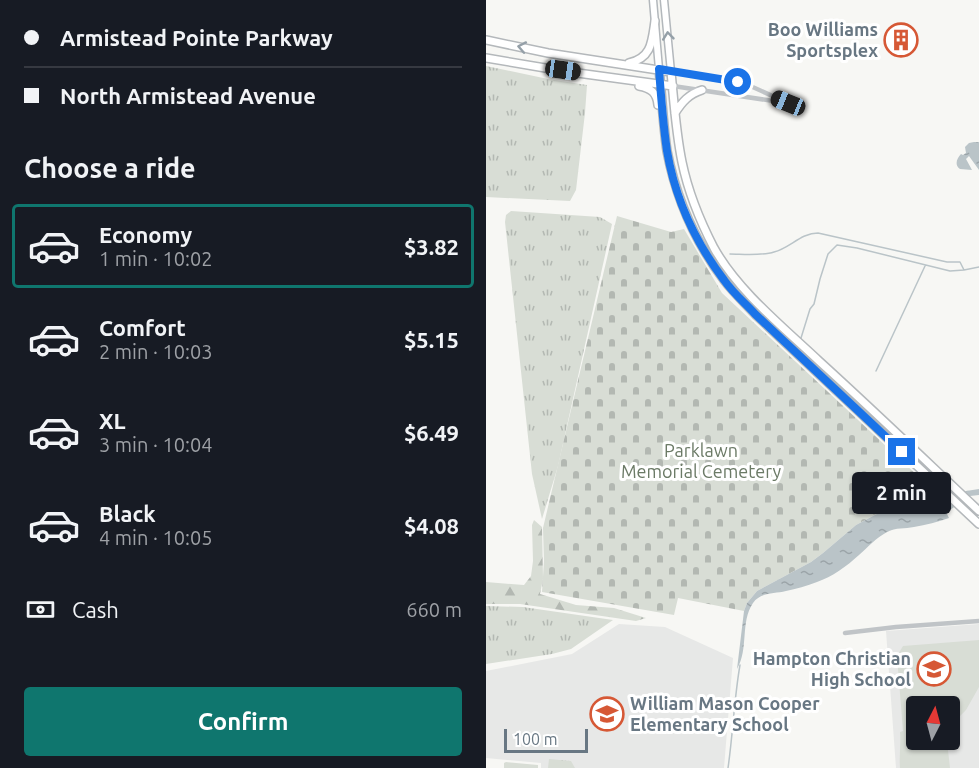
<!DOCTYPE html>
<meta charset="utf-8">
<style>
:root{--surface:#171b24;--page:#242831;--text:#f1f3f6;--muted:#9ea1a6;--line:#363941;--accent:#0f766e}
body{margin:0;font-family:Ubuntu,sans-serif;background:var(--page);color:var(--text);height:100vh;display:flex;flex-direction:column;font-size:22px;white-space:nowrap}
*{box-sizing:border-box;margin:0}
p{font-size:20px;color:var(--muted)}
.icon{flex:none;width:33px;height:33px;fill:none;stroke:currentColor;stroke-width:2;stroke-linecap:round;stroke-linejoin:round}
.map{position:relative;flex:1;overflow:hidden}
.drawer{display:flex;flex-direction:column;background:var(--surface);width:486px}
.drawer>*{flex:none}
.hud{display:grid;align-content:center;height:132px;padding:0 24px;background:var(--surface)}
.needle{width:39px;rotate:6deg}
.buttons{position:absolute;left:420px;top:696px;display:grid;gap:12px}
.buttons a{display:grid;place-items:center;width:54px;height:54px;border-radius:6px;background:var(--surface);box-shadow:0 2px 4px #0004;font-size:30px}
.scale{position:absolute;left:18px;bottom:15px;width:84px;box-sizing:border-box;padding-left:6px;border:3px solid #687783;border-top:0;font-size:16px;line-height:21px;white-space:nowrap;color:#687783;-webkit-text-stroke:4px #fff;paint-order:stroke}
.end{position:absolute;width:27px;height:27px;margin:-14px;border:8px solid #1a73e8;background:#fff;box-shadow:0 0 0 3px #fff}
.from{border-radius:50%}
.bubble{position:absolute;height:42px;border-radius:6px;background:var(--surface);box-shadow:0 2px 4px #0004;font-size:20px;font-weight:700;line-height:42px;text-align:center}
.car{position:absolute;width:18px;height:36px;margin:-18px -9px;border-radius:8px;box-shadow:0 0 4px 2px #0007;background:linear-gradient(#222 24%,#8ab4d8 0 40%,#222 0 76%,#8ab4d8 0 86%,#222 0)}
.hud b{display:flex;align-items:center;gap:21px;height:57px;font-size:22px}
.hud b+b{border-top:2px solid var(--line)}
.hud i{width:15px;height:15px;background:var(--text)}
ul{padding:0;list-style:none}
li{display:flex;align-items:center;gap:18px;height:84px;margin:0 12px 9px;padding:0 12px;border:3px solid transparent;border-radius:6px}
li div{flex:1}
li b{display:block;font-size:22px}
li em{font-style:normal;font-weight:700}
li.on{border-color:var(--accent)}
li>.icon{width:54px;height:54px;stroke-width:1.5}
h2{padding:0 24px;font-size:27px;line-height:72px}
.pay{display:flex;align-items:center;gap:15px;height:66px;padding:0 24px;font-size:22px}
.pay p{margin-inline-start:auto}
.primary-button{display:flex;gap:12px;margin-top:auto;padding:12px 24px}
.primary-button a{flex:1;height:69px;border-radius:6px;background:var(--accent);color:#fff;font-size:24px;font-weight:700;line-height:69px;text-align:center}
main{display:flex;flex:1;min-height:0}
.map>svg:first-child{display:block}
</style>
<main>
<section class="drawer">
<div class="hud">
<b><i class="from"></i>Armistead Pointe Parkway</b>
<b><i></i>North Armistead Avenue</b>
</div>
<h2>Choose a ride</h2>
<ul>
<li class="on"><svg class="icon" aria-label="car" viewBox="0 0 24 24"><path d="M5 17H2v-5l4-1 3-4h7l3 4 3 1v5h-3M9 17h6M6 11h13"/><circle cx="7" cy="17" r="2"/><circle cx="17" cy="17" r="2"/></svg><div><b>Economy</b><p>1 min · 10:02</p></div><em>$3.82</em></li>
<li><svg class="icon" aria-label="car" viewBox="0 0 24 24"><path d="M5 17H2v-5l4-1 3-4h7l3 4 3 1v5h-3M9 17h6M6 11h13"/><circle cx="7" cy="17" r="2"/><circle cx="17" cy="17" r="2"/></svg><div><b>Comfort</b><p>2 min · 10:03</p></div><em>$5.15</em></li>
<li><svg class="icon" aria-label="car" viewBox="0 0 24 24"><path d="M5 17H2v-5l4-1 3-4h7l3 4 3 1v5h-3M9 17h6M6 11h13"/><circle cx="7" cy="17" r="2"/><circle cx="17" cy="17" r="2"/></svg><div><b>XL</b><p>3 min · 10:04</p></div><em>$6.49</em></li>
<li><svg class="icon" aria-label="car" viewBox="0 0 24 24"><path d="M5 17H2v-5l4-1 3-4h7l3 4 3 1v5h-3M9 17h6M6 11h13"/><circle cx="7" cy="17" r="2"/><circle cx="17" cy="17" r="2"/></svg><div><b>Black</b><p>4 min · 10:05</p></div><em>$4.08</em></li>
</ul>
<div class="pay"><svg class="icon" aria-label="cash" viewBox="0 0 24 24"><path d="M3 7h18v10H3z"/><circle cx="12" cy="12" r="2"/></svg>Cash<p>660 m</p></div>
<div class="primary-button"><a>Confirm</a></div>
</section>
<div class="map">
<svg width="493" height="768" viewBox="0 0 493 768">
<defs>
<pattern id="grass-tufts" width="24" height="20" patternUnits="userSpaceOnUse" patternTransform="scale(1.5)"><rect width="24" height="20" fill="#d8ddd5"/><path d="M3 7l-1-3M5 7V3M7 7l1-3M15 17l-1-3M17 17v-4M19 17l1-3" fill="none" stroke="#b3b8b2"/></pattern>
<pattern id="forest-firs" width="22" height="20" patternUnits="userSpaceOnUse" patternTransform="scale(1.5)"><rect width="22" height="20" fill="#d8ddd5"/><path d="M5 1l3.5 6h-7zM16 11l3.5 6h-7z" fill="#b3b8b2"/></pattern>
<pattern id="cemetery-stones" width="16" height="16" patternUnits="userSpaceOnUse" patternTransform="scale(1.5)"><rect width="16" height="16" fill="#d8ddd5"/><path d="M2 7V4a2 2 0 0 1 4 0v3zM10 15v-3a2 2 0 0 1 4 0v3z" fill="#b3b8b2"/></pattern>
<pattern id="water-ripples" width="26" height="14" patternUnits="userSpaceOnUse" patternTransform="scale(1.5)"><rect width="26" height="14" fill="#bac4c8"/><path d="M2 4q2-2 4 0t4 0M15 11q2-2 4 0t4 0" fill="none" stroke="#9ba4a8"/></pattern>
</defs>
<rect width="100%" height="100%" fill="#f7f7f4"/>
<path fill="#e7e8e7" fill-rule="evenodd" d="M133,624L179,627L247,658L238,768H55V763L0,758V671L86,654Z
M493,624V768H410L400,631ZM430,706H464V740H430Z"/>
<path fill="url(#grass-tufts)" d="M0,66L62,79L101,85L99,113L90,190L84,201L0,197Z
M25,211L114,217L126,224L72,466L56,519L46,474L19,222L20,215Z
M0,606L37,607L127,620L85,649L66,654L0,664Z
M63,759L85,761L89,768H62Z
M20,762L52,765V768H18V763Z"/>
<path fill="url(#forest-firs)" d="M48,520L56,527L57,579L54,594L90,605L128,608L160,618L150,621L34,604H0V582L38,585L45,576L47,561L46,525Z"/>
<path fill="url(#cemetery-stones)" d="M131,216L185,232L198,229L236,293L447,490L439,496L402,508L370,525L337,553L325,562L271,591L261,603L258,611L192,598L188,615L56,592L58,561L57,528Z"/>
<path fill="#d8ddd5" d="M493,640V687L480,710L473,717L464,722V706H430V740H458L462,750L464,768H414C413,756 415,744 414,732L417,731L411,656L417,646Z"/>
<path fill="url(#water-ripples)" d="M488,142H493V170L483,156L480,159L486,170L474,169C468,165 471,158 475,154L477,155L480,153L479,147L483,143Z
M493,489V495L484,496L461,512V514L463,518C452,522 440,525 428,527C419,529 410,527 401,532C390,538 382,547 373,555C361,566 346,577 331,582C321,586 310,589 300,591C288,594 275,592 267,603C254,622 263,649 251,669L258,611L261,603L271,591L325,562L337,553L370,525L402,508L439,496L454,508L480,491Z"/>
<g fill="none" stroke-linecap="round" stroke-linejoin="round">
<path stroke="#bac4c8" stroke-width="1.5" d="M244,254C256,254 276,256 288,252C304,248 315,233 332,233L461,262H474L478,270
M315,338L324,309L328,304L334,279L342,254L351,245L371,248L464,271L478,270L493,267
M390,371L439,266
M242,768C247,734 248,699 254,665"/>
<defs>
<path id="secondary" d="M167,0L173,69
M178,0L185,72"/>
<path id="primary" d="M0,40L62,53L185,72C188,102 190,133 196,162C202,191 214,221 228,248C252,291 297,327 333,361C387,410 440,461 493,511
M0,58L77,71L187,86
M143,63C166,58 166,41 169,21
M173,69C176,97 177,124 181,151C190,198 210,243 238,280C247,292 259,303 269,314L493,524
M153,86C165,88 171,93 172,105
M189,113C196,102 203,94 216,90"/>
</defs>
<use href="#secondary" stroke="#b3b8bc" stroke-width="9"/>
<use href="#primary" stroke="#b4b8bb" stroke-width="10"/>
<path stroke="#c0c4c7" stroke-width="4.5" d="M185,72L260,84L302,103
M187,86L294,102
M359,633L410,627L493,621"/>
<use href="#secondary" stroke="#fff" stroke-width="6"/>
<use href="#primary" stroke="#fff" stroke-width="7"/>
</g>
<defs><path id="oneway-chevron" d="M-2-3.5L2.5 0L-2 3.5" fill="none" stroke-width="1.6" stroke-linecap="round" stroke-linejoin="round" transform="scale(1.5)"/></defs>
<g stroke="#95a0a8">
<use href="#oneway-chevron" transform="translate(182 36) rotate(-96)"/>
<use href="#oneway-chevron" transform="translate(36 47) rotate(-169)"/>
</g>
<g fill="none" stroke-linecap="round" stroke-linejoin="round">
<path stroke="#1a73e8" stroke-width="8" d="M252,82L173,69C175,97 177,124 181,151C189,198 210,243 238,280C247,293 259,303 269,314L416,452"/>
</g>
<defs>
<symbol id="building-ring" viewBox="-11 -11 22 22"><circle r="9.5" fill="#fff" stroke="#d65835" stroke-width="1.5"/><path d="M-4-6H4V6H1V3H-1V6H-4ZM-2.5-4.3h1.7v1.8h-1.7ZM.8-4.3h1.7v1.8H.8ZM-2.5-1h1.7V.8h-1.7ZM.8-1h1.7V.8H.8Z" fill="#d65835"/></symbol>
<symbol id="school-ring" viewBox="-11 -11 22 22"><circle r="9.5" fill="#fff" stroke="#d65835" stroke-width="1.5"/><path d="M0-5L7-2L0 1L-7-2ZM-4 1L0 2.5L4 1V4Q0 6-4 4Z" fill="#d65835"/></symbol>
</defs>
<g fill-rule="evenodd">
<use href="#building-ring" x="396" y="21" width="38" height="38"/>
<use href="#school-ring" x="429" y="650" width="38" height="38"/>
<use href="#school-ring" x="102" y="695" width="38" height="38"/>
</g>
<g text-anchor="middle" stroke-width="6" stroke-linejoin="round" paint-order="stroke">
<g font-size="18" font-weight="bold" fill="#687783" stroke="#fff" text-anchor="end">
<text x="392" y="36">Boo Williams<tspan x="392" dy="21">Sportsplex</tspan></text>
<text x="425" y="665">Hampton Christian<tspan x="425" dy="21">High School</tspan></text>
<text x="144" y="710" text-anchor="start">William Mason Cooper<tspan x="144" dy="21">Elementary School</tspan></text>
</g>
<g font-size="18" fill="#6b7a66" stroke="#fff">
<text x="215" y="457">Parklawn<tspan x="215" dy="21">Memorial Cemetery</tspan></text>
</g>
</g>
</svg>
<div class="buttons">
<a><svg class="needle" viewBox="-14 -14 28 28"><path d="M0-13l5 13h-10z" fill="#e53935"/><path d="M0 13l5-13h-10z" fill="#9ea1a6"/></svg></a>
</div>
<div class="scale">100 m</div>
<i class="end from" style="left:252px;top:82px"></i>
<i class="end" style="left:416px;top:452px"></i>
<div class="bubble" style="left:366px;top:472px;width:99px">2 min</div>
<i class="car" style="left:77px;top:70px;rotate:98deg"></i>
<i class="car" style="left:302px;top:103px;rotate:292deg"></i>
</div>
</main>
